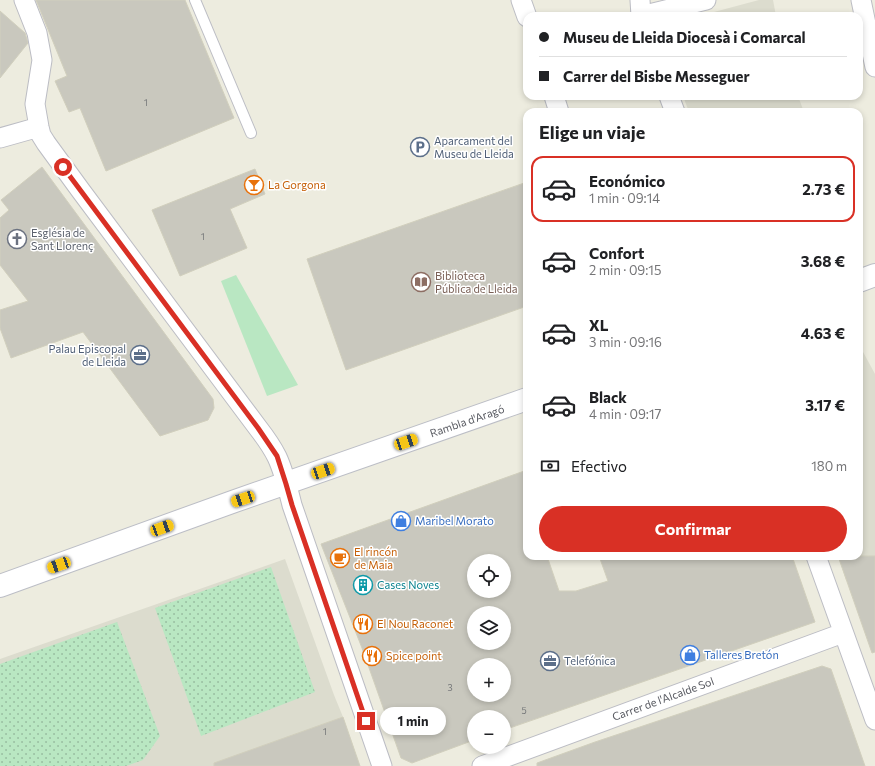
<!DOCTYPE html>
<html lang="es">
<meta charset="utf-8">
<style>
:root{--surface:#fff;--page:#f2f2f2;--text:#202124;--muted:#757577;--line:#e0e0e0;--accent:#d93025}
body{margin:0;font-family:Commissioner,sans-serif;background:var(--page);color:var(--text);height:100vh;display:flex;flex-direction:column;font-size:15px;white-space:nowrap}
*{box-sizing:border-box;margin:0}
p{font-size:13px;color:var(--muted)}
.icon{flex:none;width:22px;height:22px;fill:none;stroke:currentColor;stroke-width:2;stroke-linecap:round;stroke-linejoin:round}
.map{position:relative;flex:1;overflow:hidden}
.details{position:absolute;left:523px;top:108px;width:340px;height:452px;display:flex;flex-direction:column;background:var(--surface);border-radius:12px;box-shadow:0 2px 6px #0003}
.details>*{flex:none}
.top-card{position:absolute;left:523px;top:12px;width:340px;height:88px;border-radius:12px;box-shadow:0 2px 6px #0003;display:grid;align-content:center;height:88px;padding:0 16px;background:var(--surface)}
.tools{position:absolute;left:467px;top:554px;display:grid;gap:8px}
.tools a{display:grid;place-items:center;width:44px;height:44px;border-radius:50%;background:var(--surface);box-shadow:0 2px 6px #0003;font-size:20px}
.end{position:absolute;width:18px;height:18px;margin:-9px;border:5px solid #d93025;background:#fff;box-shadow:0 0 0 2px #fff}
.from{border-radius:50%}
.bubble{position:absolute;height:28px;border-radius:14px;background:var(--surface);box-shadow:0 2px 6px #0003;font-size:13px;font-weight:700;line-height:28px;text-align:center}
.car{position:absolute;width:12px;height:24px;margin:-12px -6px;border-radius:5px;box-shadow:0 0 3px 1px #0007;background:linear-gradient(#f5c518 24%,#345 0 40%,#f5c518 0 76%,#345 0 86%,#f5c518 0)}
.top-card b{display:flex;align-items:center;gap:14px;height:38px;font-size:15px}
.top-card b+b{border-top:1px solid var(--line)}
.top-card i{width:10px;height:10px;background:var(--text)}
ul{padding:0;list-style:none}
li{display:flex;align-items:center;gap:12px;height:66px;margin:0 8px 6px;padding:0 8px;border:2px solid transparent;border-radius:12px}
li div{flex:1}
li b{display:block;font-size:15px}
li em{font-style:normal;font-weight:700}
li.current{border-color:var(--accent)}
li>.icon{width:36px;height:36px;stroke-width:1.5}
h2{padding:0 16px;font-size:18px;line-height:48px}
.pay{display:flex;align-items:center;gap:10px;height:44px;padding:0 16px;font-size:15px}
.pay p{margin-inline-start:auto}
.primary-button{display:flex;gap:8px;margin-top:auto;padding:8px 16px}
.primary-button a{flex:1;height:46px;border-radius:24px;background:var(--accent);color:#fff;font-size:16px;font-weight:700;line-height:46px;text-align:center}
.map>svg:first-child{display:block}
</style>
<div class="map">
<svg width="875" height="766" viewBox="0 0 875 766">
<defs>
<pattern id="garden-dots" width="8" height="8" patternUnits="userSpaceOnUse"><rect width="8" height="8" fill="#b9e7c2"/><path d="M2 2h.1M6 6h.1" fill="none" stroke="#99bea1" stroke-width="1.8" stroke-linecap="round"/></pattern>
</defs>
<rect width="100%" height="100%" fill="#edecdf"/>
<path fill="#dcdcce" d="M759,0H773L776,16H699Z
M683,96H798L804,112H689Z
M862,350L875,374V568L846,580L838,556H859V351Z
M285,559L334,695L343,717L360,766H0V659Z"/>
<path fill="#b9e7c2" d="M236,275L298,385L267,396L221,281Z"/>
<path fill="url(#garden-dots)" d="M271,567L315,692L201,736L155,608Z
M117,622L160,736L143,760L126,766H0V664Z"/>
<path fill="#c9c8be" stroke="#d1cfbd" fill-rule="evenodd" d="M36,0H185L234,118L106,171L80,108L69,112L55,81L67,76Z
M0,11L25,33L28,43L0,78Z
M42,167L213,399L214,408L208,420L160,436L83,332L11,358L0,328V310L28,301L0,265V218L9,210L1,200Z
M255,169L265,194L230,209L247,248L180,276L152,210Z
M527,182V306L346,370L307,259Z
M527,470V556H547L559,591H576L608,581L599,556H792L815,622L504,730V717H474V740L412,763L401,758L362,648L321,544ZM474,561H504V591H474ZM474,613H504V643H474ZM474,665H504V695H474Z
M838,556H875V652L872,653Z
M822,666L831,669L865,766H537V763L595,742Z
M343,717L360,766H214V763Z"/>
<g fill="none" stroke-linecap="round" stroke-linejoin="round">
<defs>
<path id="lane" d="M195,0L251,133"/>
<path id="street" d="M24,0L37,33L42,60L35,104L39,127L41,135L46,143L81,191L258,428C265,437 272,447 277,457C284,472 288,489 292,505L382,766
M521,0L527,17
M640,0L641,16
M861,0L875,67
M641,16L706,0
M554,96L559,112
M669,96L675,112
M0,138L39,127
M816,556L875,720
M482,766L843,633"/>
<path id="secondary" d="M859,281L875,275
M0,586L235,501L527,399"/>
</defs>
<use href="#lane" stroke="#bcbdc4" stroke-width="12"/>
<use href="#street" stroke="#bcbdc4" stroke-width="21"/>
<use href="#secondary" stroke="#bcbec6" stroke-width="24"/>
<use href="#lane" stroke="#fff" stroke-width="10"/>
<use href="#street" stroke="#fff" stroke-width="19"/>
<use href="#secondary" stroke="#fff" stroke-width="22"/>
</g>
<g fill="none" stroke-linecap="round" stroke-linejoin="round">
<path stroke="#d93025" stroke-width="5" d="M63,167L258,428L277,456L286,484L292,505L366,721"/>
</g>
<defs>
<symbol id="parking-ring" viewBox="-11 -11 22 22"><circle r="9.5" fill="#fff" stroke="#5c6f8a" stroke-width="1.5"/><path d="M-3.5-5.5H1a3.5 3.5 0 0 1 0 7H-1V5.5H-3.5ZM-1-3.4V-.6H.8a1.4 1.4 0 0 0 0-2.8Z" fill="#5c6f8a"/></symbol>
<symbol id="bar-ring" viewBox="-11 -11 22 22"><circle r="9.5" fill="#fff" stroke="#e8710a" stroke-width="1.5"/><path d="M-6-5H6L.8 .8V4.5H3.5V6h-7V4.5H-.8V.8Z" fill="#e8710a"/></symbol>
<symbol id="church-ring" viewBox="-11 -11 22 22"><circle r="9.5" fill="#fff" stroke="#6b7280" stroke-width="1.5"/><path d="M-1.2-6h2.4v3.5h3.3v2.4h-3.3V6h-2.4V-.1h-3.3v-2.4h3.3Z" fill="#6b7280"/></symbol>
<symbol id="library-ring" viewBox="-11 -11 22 22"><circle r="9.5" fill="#fff" stroke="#8d6e63" stroke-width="1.5"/><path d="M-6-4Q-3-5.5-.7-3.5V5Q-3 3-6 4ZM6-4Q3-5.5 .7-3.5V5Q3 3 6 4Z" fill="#8d6e63"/></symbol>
<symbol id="office-ring" viewBox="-11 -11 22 22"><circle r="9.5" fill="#fff" stroke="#5c6f8a" stroke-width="1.5"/><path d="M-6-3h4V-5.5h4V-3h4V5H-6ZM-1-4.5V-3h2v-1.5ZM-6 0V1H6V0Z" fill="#5c6f8a"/></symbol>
<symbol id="shop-ring" viewBox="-11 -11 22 22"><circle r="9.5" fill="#fff" stroke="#3f7fe0" stroke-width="1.5"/><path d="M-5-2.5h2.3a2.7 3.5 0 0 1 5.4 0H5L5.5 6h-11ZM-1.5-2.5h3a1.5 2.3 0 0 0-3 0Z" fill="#3f7fe0"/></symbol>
<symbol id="cafe-ring" viewBox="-11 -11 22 22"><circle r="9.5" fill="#fff" stroke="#e8710a" stroke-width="1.5"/><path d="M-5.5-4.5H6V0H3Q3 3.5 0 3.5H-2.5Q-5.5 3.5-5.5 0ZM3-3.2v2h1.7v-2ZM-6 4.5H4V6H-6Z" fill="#e8710a"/></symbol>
<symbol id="building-ring" viewBox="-11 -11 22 22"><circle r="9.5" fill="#fff" stroke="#0f9aa8" stroke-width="1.5"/><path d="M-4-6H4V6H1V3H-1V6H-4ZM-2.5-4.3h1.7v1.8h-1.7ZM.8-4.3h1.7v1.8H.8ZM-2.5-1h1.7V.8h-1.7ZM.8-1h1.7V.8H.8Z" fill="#0f9aa8"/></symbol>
<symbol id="restaurant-ring" viewBox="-11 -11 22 22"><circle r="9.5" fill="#fff" stroke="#e8710a" stroke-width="1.5"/><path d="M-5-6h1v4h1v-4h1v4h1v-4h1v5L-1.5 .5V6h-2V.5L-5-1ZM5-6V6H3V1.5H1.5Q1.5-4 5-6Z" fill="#e8710a"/></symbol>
</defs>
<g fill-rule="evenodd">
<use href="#parking-ring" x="409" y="136" width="22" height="22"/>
<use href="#bar-ring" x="243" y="174" width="22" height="22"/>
<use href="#church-ring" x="6" y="228" width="22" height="22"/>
<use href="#library-ring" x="410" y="271" width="22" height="22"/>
<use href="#office-ring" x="129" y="344" width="22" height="22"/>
<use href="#shop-ring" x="390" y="510" width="22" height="22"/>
<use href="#cafe-ring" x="329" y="547" width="22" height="22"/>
<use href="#building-ring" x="352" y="574" width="22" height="22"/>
<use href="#restaurant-ring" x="352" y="613" width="22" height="22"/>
<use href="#shop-ring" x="679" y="644" width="22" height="22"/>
<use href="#restaurant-ring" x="361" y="645" width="22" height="22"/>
<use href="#office-ring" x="539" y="650" width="22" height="22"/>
</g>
<g text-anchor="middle" stroke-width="3" stroke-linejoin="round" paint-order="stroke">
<g font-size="9" fill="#747678">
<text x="146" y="106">1</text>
<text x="203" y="240">1</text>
<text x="450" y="691">3</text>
<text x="524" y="714">5</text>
<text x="325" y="735">1</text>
</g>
<g font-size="11" fill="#4e5e75" stroke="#fff" text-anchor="start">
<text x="434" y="145">Aparcament del<tspan x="434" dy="13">Museu de Lleida</tspan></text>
<text x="126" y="353" text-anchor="end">Palau Episcopal<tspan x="126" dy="13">de Lleida</tspan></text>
<text x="564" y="665">Telefónica</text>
</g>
<g font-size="11" fill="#c56008" stroke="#fff" text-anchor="start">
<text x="268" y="189">La Gorgona</text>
<text x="354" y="556">El rincón<tspan x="354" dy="13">de Maia</tspan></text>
<text x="377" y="628">El Nou Raconet</text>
<text x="386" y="660">Spice point</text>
</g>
<g font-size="11" fill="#5b616d" stroke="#fff" text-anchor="start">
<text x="31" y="237">Església de<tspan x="31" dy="13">Sant Llorenç</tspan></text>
</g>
<g font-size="11" fill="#785e54" stroke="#fff" text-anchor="start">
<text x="435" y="280">Biblioteca<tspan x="435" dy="13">Pública de Lleida</tspan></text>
</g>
<g font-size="11" fill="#585a61" stroke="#fff">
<text transform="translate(467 421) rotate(-19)" y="4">Rambla d'Aragó</text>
<text transform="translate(663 699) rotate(-20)" y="4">Carrer de l'Alcalde Sol</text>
</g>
<g font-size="11" fill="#366cbe" stroke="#fff" text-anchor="start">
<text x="415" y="525">Maribel Morato</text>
<text x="704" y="659">Talleres Bretón</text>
</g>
<g font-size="11" fill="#0d838f" stroke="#fff" text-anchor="start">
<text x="377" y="589">Cases Noves</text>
</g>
</g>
</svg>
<div class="tools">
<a><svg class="icon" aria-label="locate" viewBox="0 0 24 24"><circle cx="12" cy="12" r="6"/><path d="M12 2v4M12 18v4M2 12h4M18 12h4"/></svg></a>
<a><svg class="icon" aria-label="layers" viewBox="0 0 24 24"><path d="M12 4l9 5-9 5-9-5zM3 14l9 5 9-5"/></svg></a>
<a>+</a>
<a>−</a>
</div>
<i class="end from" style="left:63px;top:167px"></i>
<i class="end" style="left:366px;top:721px"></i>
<div class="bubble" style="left:380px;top:707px;width:66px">1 min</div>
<i class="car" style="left:406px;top:442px;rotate:71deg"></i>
<i class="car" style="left:323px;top:471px;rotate:71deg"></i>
<i class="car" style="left:243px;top:499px;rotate:252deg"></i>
<i class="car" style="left:162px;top:528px;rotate:70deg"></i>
<i class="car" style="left:59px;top:565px;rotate:250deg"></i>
<div class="top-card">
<b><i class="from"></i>Museu de Lleida Diocesà i Comarcal</b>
<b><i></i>Carrer del Bisbe Messeguer</b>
</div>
<section class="details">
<h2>Elige un viaje</h2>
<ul>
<li class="current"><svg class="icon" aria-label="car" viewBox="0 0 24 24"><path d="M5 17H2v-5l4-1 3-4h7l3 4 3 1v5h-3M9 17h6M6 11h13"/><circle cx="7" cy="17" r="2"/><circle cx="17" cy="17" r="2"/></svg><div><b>Económico</b><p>1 min · 09:14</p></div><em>2.73 €</em></li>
<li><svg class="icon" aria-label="car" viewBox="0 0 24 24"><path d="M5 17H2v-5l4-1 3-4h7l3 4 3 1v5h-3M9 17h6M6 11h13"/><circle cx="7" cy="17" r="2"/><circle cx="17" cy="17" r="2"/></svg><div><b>Confort</b><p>2 min · 09:15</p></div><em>3.68 €</em></li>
<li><svg class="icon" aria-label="car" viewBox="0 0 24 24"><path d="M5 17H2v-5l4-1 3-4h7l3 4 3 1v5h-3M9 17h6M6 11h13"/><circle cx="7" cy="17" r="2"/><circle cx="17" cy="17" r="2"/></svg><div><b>XL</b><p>3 min · 09:16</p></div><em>4.63 €</em></li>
<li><svg class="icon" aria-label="car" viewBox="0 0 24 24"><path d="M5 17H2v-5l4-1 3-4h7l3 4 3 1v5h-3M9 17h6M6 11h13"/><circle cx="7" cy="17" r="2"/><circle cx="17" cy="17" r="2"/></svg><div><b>Black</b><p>4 min · 09:17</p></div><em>3.17 €</em></li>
</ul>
<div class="pay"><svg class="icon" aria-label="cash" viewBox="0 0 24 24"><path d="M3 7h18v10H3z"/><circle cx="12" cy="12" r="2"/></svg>Efectivo<p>180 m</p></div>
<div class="primary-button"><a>Confirmar</a></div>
</section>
</div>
